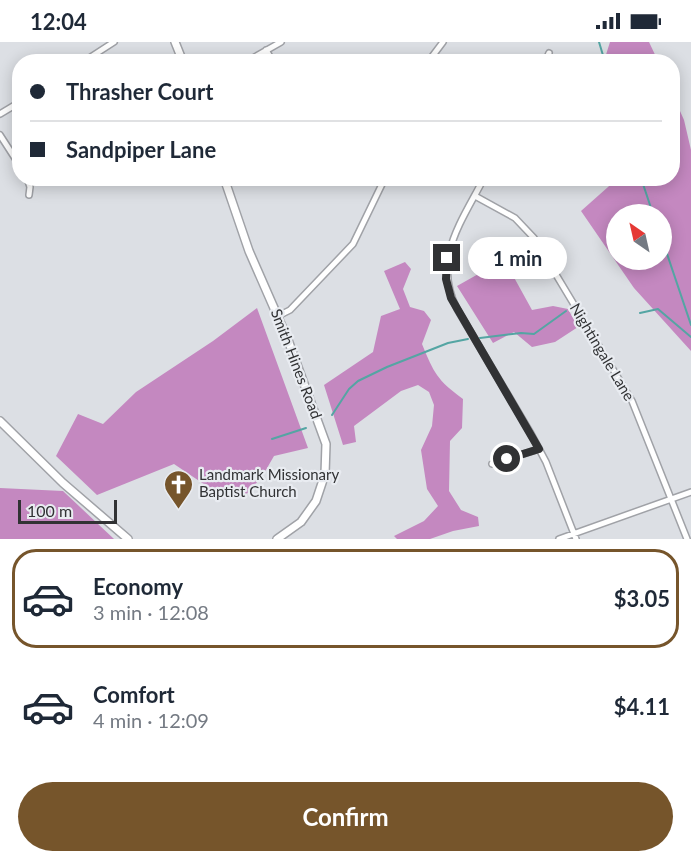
<!DOCTYPE html>
<meta charset="utf-8">
<style>
:root{--surface:#fff;--page:#f2f2f3;--text:#1f2937;--muted:#747a83;--line:#e0e1e3;--accent:#76552b}
body{margin:0;font-family:Lato,sans-serif;background:var(--page);color:var(--text);height:100vh;display:flex;flex-direction:column;font-size:22px;white-space:nowrap}
*{box-sizing:border-box;margin:0}
p{font-size:20px;color:var(--muted)}
.icon{flex:none;width:33px;height:33px;fill:none;stroke:currentColor;stroke-width:2;stroke-linecap:round;stroke-linejoin:round}
.map{position:relative;height:497px;overflow:hidden}
.details{display:flex;flex-direction:column;background:var(--surface);flex:1}
.details>*{flex:none}
.guide{position:absolute;left:12px;top:12px;width:668px;height:132px;border-radius:24px;box-shadow:0 3px 15px #0003;display:grid;align-content:center;height:132px;padding:0 18px;background:var(--surface)}
.needle{width:39px;rotate:326deg}
.controls{position:absolute;left:606px;top:162px;display:grid;gap:12px}
.controls a{display:grid;place-items:center;width:66px;height:66px;border-radius:50%;background:var(--surface);box-shadow:0 3px 15px #0003;font-size:30px}
.scale{position:absolute;left:18px;bottom:15px;width:99px;box-sizing:border-box;padding-left:6px;border:3px solid #313234;border-top:0;font-size:16px;line-height:21px;white-space:nowrap;color:#313234;-webkit-text-stroke:4px #e9ecf1;paint-order:stroke}
.end{position:absolute;width:27px;height:27px;margin:-14px;border:8px solid #313234;background:#fff;box-shadow:0 0 0 3px #fff}
.from{border-radius:50%}
.bubble{position:absolute;height:42px;border-radius:21px;background:var(--surface);box-shadow:0 3px 15px #0003;font-size:20px;font-weight:700;line-height:42px;text-align:center}
.guide b{display:flex;align-items:center;gap:21px;height:57px;font-size:22px}
.guide b+b{border-top:2px solid var(--line)}
.guide i{width:15px;height:15px;background:var(--text)}
ul{padding:10px 0 0;list-style:none}
li{display:flex;align-items:center;gap:18px;height:99px;margin:0 12px 9px;padding:0 6px;border:3px solid transparent;border-radius:24px}
li div{flex:1}
li b{display:block;font-size:22px}
li em{font-style:normal;font-weight:700}
li.current{border-color:var(--accent)}
li>.icon{width:54px;height:54px;stroke-width:1.5}
.action{display:flex;gap:12px;margin-top:auto;padding:12px 18px}
.action a{flex:1;height:69px;border-radius:36px;background:var(--accent);color:#fff;font-size:24px;font-weight:700;line-height:69px;text-align:center}
.status{display:flex;justify-content:space-between;align-items:center;height:42px;padding:0 30px;background:var(--surface);direction:ltr}
.status svg{height:16px;fill:currentColor}
.map>svg:first-child{display:block}
</style>
<div class="status"><b>12:04</b><svg viewBox="0 0 49 12"><path d="M0 12V9h3v3zM5 12V6h3v6zM10 12V3h3v9zM15 12V0h3v12zM26 1h20v11H26zM47 4h2v5h-2z"/></svg></div>
<div class="map">
<svg width="691" height="497" viewBox="0 0 691 497">
<rect width="100%" height="100%" fill="#dcdfe4"/>
<path fill="#c488c0" fill-rule="evenodd" d="M610,0H649L658,19H604Z
M672,51L684,78L691,108V309L634,246L581,169L617,137L672,136ZM616,172H662V218H616Z
M492,210H500L532,268L553,264L568,267L578,285L555,300L532,305L514,290L493,301L457,244L489,226Z
M405,220L411,227L403,247L410,265L424,269L431,278L422,302C434,331 437,338 463,357L462,386L450,399L449,449L461,468L478,475L479,484L453,489L430,497H397L394,494L424,479L438,464L427,447L421,408L432,384L434,363L429,350L418,343L401,349L354,384L356,400L343,403L324,343L373,310L381,274L400,267L384,229Z
M257,266L308,406L274,414L263,433L248,451L226,457L174,422L97,453L56,414L78,372L103,382L136,350L213,299Z
M0,446L63,449L114,497H0Z"/>
<g fill="none" stroke-linecap="round" stroke-linejoin="round">
<path stroke="#54a5a3" stroke-width="2" d="M599,0L605,20
M641,136L653,172
M662,197L691,283
M640,271L658,267L691,295
M480,296L521,291L534,292L566,269
M332,373L349,347L358,339L387,325L448,301L468,297
M272,397L306,386"/>
<defs>
<path id="minor" d="M266,8L273,20
M83,20L114,0
M246,20L281,0
M428,20L443,0
M545,20L549,11
M0,72L20,60
M0,93L20,124
M27,136L30,145L29,153
M484,136C461,181 432,217 457,267L530,390L546,420L576,497
M249,140L276,136
M475,154L515,176L534,196L632,359L687,497
M278,274L290,268L353,202L385,136
M492,422L539,407
M559,497L691,450"/>
<path id="tertiary" d="M175,0L183,20
M224,136L249,209L288,298L326,402L325,432L316,459L301,480L277,497
M0,379L63,441L128,497"/>
</defs>
<use href="#minor" stroke="#a0a2a7" stroke-width="8"/>
<use href="#tertiary" stroke="#a0a2a7" stroke-width="10"/>
<use href="#minor" stroke="#fff" stroke-width="5"/>
<use href="#tertiary" stroke="#fff" stroke-width="7"/>
</g>
<g fill="none" stroke-linecap="round" stroke-linejoin="round">
<path stroke="#313234" stroke-width="8" d="M447,216L446,237L451,256L539,407L507,417"/>
</g>
<defs>
<symbol id="church-pin" viewBox="-11 -11 22 30"><path d="M0 17L-7.5 6A9.5 9.5 0 1 1 7.5 6Z" fill="#76552b" stroke="#e9ecf1"/><path d="M-1.2-6h2.4v3.5h3.3v2.4h-3.3V6h-2.4V-.1h-3.3v-2.4h3.3Z" fill="#fff"/></symbol>
</defs>
<g fill-rule="evenodd">
<use href="#church-pin" x="162" y="426" width="33" height="45"/>
</g>
<g text-anchor="middle" stroke-width="4.5" stroke-linejoin="round" paint-order="stroke">
<g font-size="15" fill="#313234" stroke="#e9ecf1">
<text transform="translate(602 310) rotate(59)" y="5">Nightingale Lane</text>
<text transform="translate(296 322) rotate(69)" y="5">Smith Hines Road</text>
</g>
<g font-size="15" fill="#313234" stroke="#e9ecf1" text-anchor="start">
<text x="199" y="438">Landmark Missionary<tspan x="199" dy="17">Baptist Church</tspan></text>
</g>
</g>
</svg>
<div class="controls">
<a><svg class="needle" viewBox="-14 -14 28 28"><path d="M0-13l5 13h-10z" fill="#e53935"/><path d="M0 13l5-13h-10z" fill="#747a83"/></svg></a>
</div>
<div class="scale">100 m</div>
<i class="end from" style="left:507px;top:417px"></i>
<i class="end" style="left:447px;top:216px"></i>
<div class="bubble" style="left:468px;top:195px;width:99px">1 min</div>
<div class="guide">
<b><i class="from"></i>Thrasher Court</b>
<b><i></i>Sandpiper Lane</b>
</div>
</div>
<section class="details">
<ul>
<li class="current"><svg class="icon" aria-label="car" viewBox="0 0 24 24"><path d="M5 17H2v-5l4-1 3-4h7l3 4 3 1v5h-3M9 17h6M6 11h13"/><circle cx="7" cy="17" r="2"/><circle cx="17" cy="17" r="2"/></svg><div><b>Economy</b><p>3 min · 12:08</p></div><em>$3.05</em></li>
<li><svg class="icon" aria-label="car" viewBox="0 0 24 24"><path d="M5 17H2v-5l4-1 3-4h7l3 4 3 1v5h-3M9 17h6M6 11h13"/><circle cx="7" cy="17" r="2"/><circle cx="17" cy="17" r="2"/></svg><div><b>Comfort</b><p>4 min · 12:09</p></div><em>$4.11</em></li>
</ul>
<div class="action"><a>Confirm</a></div>
</section>
